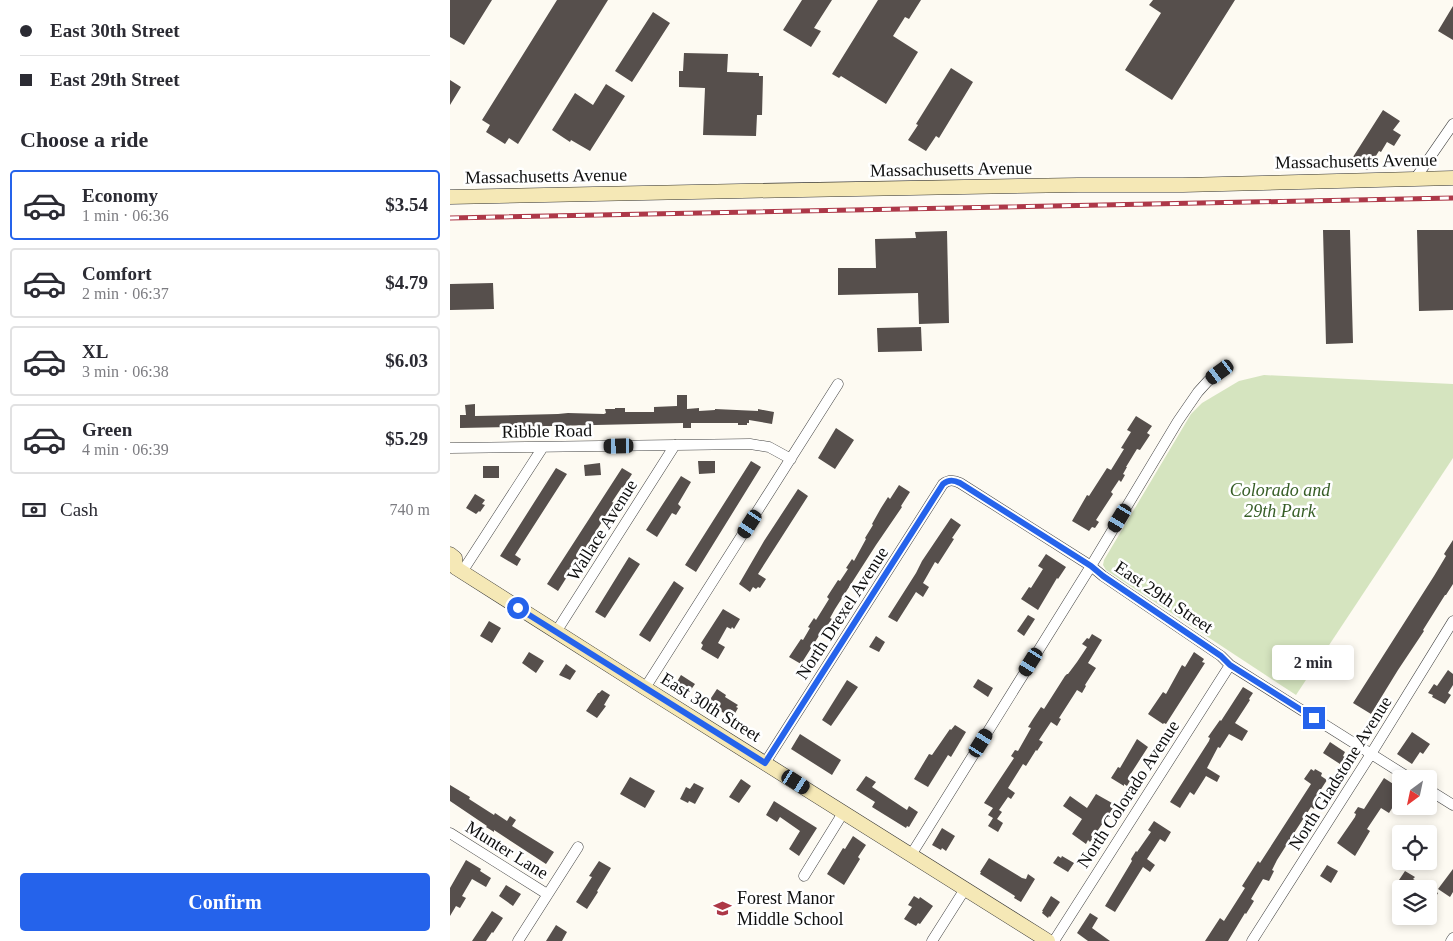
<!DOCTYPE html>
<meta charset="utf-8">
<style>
:root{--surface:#fff;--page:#f7f7f7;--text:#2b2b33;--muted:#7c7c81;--line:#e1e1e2;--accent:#2563eb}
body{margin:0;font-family:Georgia,serif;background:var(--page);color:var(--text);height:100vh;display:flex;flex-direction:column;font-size:19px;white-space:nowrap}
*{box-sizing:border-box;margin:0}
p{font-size:16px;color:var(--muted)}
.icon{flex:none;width:28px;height:28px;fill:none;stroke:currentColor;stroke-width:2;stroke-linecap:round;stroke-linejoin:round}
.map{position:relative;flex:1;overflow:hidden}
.sheet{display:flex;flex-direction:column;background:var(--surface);width:450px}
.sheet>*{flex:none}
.guide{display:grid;align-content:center;height:110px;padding:0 20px;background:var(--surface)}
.needle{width:32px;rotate:213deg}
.tools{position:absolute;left:942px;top:770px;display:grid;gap:10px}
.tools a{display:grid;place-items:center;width:45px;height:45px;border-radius:5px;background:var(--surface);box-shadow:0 2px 8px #0003;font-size:25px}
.end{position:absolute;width:22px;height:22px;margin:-11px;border:6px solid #2563eb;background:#fff;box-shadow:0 0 0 2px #fff}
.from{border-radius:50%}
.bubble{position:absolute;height:35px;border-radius:5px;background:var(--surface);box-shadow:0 2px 8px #0003;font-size:16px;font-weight:700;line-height:35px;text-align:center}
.car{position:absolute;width:15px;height:30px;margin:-15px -8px;border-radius:6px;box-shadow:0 0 4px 1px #0007;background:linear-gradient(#222 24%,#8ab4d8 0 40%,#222 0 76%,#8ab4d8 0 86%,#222 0)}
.guide b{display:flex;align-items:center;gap:18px;height:48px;font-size:19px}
.guide b+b{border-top:1px solid var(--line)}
.guide i{width:12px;height:12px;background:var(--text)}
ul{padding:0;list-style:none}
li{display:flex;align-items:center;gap:15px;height:70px;margin:0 10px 8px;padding:0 10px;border:2px solid var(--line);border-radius:5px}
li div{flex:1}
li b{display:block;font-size:19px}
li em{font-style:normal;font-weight:700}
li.on{border-color:var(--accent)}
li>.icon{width:45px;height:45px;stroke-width:1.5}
h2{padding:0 20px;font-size:22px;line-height:60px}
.pay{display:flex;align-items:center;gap:12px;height:55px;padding:0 20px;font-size:19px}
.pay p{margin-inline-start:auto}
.action{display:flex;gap:10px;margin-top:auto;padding:10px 20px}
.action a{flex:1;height:58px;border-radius:5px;background:var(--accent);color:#fff;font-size:20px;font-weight:700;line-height:58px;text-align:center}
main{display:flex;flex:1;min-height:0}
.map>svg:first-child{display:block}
</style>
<main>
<section class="sheet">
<div class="guide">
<b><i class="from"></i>East 30th Street</b>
<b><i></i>East 29th Street</b>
</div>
<h2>Choose a ride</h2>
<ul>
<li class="on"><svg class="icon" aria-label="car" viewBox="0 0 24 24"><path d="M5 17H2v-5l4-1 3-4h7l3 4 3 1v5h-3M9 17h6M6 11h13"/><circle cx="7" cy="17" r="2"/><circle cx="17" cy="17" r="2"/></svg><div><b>Economy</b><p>1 min · 06:36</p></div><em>$3.54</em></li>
<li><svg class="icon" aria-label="car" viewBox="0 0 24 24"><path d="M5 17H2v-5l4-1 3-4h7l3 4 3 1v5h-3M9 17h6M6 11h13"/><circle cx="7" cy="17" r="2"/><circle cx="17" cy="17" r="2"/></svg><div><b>Comfort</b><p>2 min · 06:37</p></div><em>$4.79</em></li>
<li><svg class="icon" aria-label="car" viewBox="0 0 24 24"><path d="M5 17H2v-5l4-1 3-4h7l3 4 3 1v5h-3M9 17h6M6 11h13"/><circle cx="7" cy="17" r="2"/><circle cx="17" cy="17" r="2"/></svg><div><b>XL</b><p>3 min · 06:38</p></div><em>$6.03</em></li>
<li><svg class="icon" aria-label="car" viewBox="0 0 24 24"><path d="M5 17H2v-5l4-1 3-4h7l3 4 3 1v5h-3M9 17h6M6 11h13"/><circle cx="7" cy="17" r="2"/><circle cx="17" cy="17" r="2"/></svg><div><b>Green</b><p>4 min · 06:39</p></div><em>$5.29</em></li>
</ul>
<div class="pay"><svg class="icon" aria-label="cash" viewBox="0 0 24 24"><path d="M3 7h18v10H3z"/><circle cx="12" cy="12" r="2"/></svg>Cash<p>740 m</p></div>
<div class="action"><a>Confirm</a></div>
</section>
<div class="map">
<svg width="1003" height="941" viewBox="0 0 1003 941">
<rect width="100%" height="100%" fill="#fdfaf2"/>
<path fill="#d5e4bf" d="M814,375L1003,384V458L846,695L656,570L653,565L654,560L741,414L752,403L789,381Z"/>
<path fill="#564f4c" d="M0,0H42L14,45L0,37Z
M107,0H158L68,144L59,138L55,144L36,132L40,125L32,120Z
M352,0H382L364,28L371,31L361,47L333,30Z
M428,0H471L459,19L455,17L443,36L468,52L436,104L391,76L389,78L382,74Z
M703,0H785L722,100L675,70L711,13L699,5Z
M1003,6V40L988,31Z
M203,12L220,23L182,82L165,71Z
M234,53L278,54L277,72L309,73V76H313L312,115H307L306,136L253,135L255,88L229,87V71H233Z
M501,68L523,82L489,138L486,136L476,151L458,140L468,125L466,124Z
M0,80L11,87L0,105Z
M156,84L175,96L140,151L121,140L120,142L102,130L125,93L143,105Z
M933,110L950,121L943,130L951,135L944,146L937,142L931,152L929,151L917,170L905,163L907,160L903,157Z
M873,230H900L903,343L876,344Z
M967,230H1003V310L969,311Z
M497,231L499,323L469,324L468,293L388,295V268H426L425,239L466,238L465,232Z
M43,283L44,309L0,310V284Z
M471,327L472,351L428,352L427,328Z
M227,395H237V409L249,408V411L265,410V409L308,411V409L324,412L322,424L299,420V423H297V425H288V423H241V428H233V423L10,428V415H16L15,405L25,404V416L108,414L118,413L154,414L156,413L155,409H165V408H175V412H204V407L227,406Z
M686,416L702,426L697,433L700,435L690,450L687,449L676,467H677L673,474L675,475L671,482L669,480L661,492L663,494L646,520L649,522L645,528L642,527L639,531L622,521L637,495L639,496L657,468L661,470L674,449L671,448L681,432L677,430Z
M386,428L404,440L385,469L368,458Z
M248,461H265V473L249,474Z
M301,461L311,467L246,572L235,565Z
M150,463L151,475L135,476L134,465Z
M33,466H49V478H33Z
M106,468L117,474L65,555L71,559L67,566L50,556Z
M172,468L182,474L173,488L172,487L162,502L164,503L108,591L97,584Z
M231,476L241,482L228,504L231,507L226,515L222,513L207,537L196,530Z
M449,485L460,492L451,506L452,507L426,545L385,609L380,618L382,619L373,631H372L351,664L339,657L351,639L353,640L360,628L358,627L364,618L366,620L379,599L377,597L388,580L390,581L398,569L396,568L402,559L404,561L416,539L415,538L423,525L422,524L431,508L438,497L440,499Z
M348,489L358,496L308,574L316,579L310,588L308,587L306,589L303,587L300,592L289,584L314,541Z
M25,494L35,500L32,504L35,505L30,512L29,511L26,514L16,508Z
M501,518L511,525L502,538L504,539L488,564L485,562L473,583L479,587L473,597L466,592L447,622L438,617L466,573L472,561Z
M1003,540V584L996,595H995L973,630L974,631L948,670L921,714L903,703L984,576L996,556L994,554Z
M596,554L616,567L608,579L607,578L588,610L571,599L579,587L581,588L593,569L588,566Z
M179,557L190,564L155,618L145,612Z
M224,581L234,588L200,642L189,635Z
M273,609L290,619L284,629L282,627L281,629L277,627L268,643L275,647L268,659L251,649L253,645L251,643Z
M578,615L585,619L574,636L567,631Z
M39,621L51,628L42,643L30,636Z
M642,634L652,640L638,663L646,668L635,685L636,686L632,693L627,690L609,718L611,719L607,726L601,722L589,740L593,742L587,751L586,750L576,766L573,764L558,788L565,793L561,799L558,797L549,810L552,812L547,819L553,823L548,832L538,826L543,818L538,815L543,808L534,803L564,758L561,756L565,750L568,751L581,728L578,727L583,719L591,707L594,709L615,676L617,674H618L627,662L637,647L632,644L637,638L639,639Z
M426,636L435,642L429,652L419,647Z
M79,652L94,661L86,673L72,663Z
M744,652L754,659L752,662L755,663L716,724L714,723L713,724L698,714L713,692L716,694L732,665L735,667Z
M116,664L126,671L120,680L109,675Z
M998,670L1003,674V685L998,693L1001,695L995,704L982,697L983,695L978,693L984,684L987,686Z
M231,675L245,684L238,694L225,685Z
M528,679L543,688L538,697L523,687Z
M397,680L408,687L381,726L372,720Z
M793,687L803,693L799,699L800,700L785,723L798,731L792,741L779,734L770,748L768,747L757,768L770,776L767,782L756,776L744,795L740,792L730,808L720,802L759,741L760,738L758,737L770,720L771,721Z
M267,689L276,695L275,697L288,705L286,707L288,708L283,717L281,716L280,717L261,705L262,703L259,701Z
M152,690L160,695L154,705L156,706L147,718L136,711L148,693H149Z
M505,725L516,732L501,757L498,755L478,787L464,779L479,754L482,755L500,729L501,730Z
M962,732L980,744L973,754L970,752L962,764L947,754Z
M350,734L391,760L382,775L341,749Z
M687,739L698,747L680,775L679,777L681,779L677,786L674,784V786L661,778L668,767L670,768Z
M880,742L895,752L893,756L895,757L890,764L873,753Z
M861,769L864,771L865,769L872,773L871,776L877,780L864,800L868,802L864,809L861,807L846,830L827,860L822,870L824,871L819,881L813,879L801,899L804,901L796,914L795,913L778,941H755L770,918L774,921L795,888L792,886L808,861L810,863L861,784L854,779Z
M416,776L426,782L422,787L457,810L459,806L468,812L459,827L457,826L456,828L422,807L425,802L406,790Z
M180,777L205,791L195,808L170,794Z
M934,778L951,789V794L939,813L931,808L917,829L920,831L905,856L887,843L905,817L906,814L904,813L908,807L914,809Z
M291,779L301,786L289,803L279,797Z
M244,783L254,788L245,804L239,801L238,803L230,799L236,787L240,789Z
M0,785L20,797L19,799L44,815L45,813L57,821L60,816L66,820L62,826L104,852L96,864L44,830V832L36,827L37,826L0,801Z
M646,794L662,803L660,806L663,808L640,842L638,840L636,844L622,834L632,819L613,806L620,796L637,808Z
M324,801L367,828L349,856L339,849L350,831L330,817L327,822L316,815Z
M704,821L721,832L715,842L710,839L697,859L705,865L700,872L693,867L665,912L655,906L682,861L681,859L686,851L687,852L701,832L698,830Z
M492,828L505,836L496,851L492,848L491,850L482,845Z
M403,836L416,845L408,857L410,859L394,885L377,874L393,848L395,849Z
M608,856L611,858L612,856L624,863L618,872L603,863Z
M539,858L572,878L576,879L578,874L585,879L571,902L564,898L565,896L530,874L531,872H530Z
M16,860L31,869L30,871L41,878L36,887L22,879L12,896L16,898L10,908L6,906L0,916V888Z
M149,861L161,868L147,891L148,892L137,909L126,902L142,877L139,876Z
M877,865L888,871L881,883L870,876Z
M1003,869V892L1000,897L988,889Z
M955,871L965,877L963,879L988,893L979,909V889H964L949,880Z
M56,885L71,894L63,906L49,896Z
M464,896L469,899L470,897L483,906L470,924L468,923L466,926L454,919L462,907L458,905Z
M601,896L610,902L600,917L599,916L598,918L592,913L593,911H592Z
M42,911L53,918L43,933L42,932L36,941H22Z
M640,913L648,918L642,928L660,941H638L627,933Z
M106,925L117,932L112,941H96Z"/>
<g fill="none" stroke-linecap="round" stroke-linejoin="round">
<defs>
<path id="minor" d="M965,179L1003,124
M0,448L300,444L319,447L341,459
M12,572L93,447
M106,632L225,445
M195,688L388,384
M315,763L493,484C499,479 504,480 510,483L641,566L653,576L771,656L780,665L961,779
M979,790L1003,805
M0,833L97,894
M461,855L641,566L728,421L748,392L758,381L770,372
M354,876L393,813
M68,941L128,847
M482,941L515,889
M604,941L780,665
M802,941L921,754L1003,621
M1001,941L1003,938"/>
<path id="secondary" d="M0,197L291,191L628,185H733L1003,178
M0,554L5,558L6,568
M6,568L195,688L598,941"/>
</defs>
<use href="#minor" stroke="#424242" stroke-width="11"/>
<use href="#secondary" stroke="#313131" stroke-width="15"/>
<use href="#minor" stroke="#fff" stroke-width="10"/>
<use href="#secondary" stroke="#f5e8b6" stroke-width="14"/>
<defs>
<path id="rail" d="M0,218L1003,198"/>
</defs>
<use href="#rail" stroke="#ad3848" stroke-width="5"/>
<use href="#rail" stroke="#fff" stroke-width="3" stroke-dasharray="9" stroke-linecap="butt"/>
</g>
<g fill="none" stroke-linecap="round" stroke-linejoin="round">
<path stroke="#2563eb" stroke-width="6" d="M68,608L315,763L493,484C499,479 504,480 510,483L641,566L653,576L771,656L780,665L864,718"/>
</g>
<defs>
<symbol id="school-bare" viewBox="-9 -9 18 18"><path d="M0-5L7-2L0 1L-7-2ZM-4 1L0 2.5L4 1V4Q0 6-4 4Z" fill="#ad3848" stroke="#fff" stroke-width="2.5" paint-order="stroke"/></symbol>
</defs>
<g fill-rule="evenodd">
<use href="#school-bare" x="260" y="896" width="25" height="25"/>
</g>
<g text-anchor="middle" stroke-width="5" stroke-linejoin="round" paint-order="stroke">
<g font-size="18" fill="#0f0f0f" stroke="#fff">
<text transform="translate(906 161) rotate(-1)" y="6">Massachusetts Avenue</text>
<text transform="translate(501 169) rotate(-1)" y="6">Massachusetts Avenue</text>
<text transform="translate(96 176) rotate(-1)" y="6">Massachusetts Avenue</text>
<text transform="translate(97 431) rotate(-1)" y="6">Ribble Road</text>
<text transform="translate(152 530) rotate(-58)" y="6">Wallace Avenue</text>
<text transform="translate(714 597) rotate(34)" y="6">East 29th Street</text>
<text transform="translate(392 613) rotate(-57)" y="6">North Drexel Avenue</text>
<text transform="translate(261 707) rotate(32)" y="6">East 30th Street</text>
<text transform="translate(890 773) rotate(-58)" y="6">North Gladstone Avenue</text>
<text transform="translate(678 794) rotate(-57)" y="6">North Colorado Avenue</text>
<text transform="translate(57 850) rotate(32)" y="6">Munter Lane</text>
</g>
<g font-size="18" font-style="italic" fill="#375e27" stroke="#fff">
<text x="830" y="496">Colorado and<tspan x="830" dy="21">29th Park</tspan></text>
</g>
<g font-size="18" fill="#0f0f0f" stroke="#fff" text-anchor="start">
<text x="287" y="904">Forest Manor<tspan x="287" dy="21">Middle School</tspan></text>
</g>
</g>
</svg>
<div class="tools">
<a><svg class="needle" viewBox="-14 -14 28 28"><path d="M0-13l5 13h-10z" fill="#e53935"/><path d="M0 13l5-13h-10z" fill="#7c7c81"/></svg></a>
<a><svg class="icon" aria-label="locate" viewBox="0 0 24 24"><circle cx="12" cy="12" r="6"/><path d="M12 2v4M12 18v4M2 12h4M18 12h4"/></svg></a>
<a><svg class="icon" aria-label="layers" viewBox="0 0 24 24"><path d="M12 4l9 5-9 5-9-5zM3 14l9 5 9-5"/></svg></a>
</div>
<i class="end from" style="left:68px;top:608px"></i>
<i class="end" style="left:864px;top:718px"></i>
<div class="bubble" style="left:822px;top:645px;width:82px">2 min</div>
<i class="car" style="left:770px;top:372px;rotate:234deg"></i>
<i class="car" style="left:169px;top:446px;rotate:269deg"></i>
<i class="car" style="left:670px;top:518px;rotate:211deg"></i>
<i class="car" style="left:300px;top:524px;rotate:213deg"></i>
<i class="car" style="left:581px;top:662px;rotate:212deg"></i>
<i class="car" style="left:531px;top:743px;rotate:32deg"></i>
<i class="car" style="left:346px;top:782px;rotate:123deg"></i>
</div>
</main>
